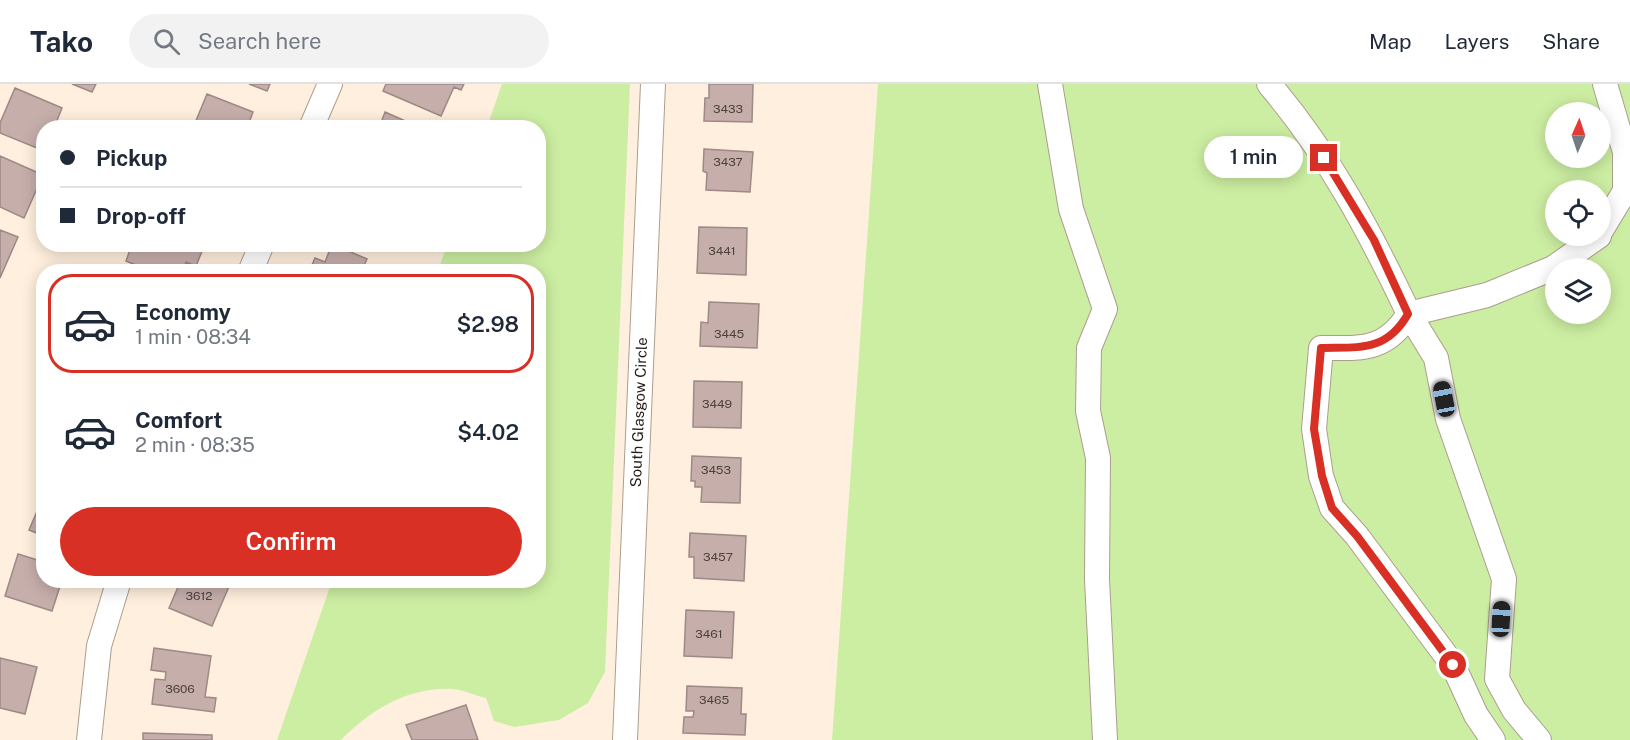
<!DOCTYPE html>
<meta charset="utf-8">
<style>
:root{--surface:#fff;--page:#f2f2f3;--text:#1f2937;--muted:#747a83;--line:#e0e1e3;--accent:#d93025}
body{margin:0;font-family:"Public Sans",sans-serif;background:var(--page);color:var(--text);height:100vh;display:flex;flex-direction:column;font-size:22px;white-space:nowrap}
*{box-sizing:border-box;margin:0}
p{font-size:20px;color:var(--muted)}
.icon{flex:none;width:33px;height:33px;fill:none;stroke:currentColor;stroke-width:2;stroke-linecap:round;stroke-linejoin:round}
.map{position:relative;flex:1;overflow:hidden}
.sheet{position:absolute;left:36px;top:180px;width:510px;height:324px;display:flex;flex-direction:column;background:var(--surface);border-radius:24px;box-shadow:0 3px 15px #0003}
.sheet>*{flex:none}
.guide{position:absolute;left:36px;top:36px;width:510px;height:132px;border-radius:24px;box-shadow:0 3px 15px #0003;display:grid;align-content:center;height:132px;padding:0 24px;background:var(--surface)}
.needle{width:39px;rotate:3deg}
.buttons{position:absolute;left:1545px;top:18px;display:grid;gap:12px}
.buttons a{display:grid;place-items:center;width:66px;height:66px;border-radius:50%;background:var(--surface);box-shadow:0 3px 15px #0003;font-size:30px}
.end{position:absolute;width:27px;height:27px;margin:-14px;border:8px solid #d93025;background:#fff;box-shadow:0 0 0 3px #fff}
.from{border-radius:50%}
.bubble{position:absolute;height:42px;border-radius:21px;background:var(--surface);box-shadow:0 3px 15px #0003;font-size:20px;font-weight:600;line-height:42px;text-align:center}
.car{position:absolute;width:18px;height:36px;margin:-18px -9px;border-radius:8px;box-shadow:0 0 4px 2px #0007;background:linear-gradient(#222 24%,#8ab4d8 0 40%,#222 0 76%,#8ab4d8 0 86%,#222 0)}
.guide b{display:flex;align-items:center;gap:21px;height:57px;font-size:22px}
.guide b+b{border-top:2px solid var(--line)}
.guide i{width:15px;height:15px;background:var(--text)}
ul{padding:10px 0 0;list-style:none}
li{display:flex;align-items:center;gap:18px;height:99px;margin:0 12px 9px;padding:0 12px;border:3px solid transparent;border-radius:24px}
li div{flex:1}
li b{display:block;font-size:22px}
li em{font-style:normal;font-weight:600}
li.current{border-color:var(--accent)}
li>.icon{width:54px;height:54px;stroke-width:1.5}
.button{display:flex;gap:12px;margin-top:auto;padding:12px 24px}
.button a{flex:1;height:69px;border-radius:36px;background:var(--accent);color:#fff;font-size:24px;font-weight:600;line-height:69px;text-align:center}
header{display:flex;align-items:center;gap:36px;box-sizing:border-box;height:84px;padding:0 30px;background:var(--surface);border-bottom:2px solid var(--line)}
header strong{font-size:28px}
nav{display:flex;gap:33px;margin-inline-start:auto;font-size:21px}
.search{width:420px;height:54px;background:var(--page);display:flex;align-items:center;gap:15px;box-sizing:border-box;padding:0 21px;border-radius:33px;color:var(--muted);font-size:22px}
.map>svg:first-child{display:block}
</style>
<header>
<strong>Tako</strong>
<div class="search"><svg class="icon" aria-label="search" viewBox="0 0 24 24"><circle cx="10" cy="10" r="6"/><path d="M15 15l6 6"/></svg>Search here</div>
<nav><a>Map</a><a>Layers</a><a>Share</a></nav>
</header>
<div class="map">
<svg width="1630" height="656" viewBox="0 0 1630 656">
<rect width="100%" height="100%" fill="#ffefde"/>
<path fill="#cceea2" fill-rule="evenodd" d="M502,0H630L605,588L588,619L559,636L514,643L494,637L486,614C476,612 464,606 454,605C410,602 371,625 341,656H277L332,497L538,496V188L438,187L447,161L538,160V44L487,43Z
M878,0H1630V656H832ZM1556,28H1600V74H1556ZM1556,106H1600V152H1556ZM1556,184H1600V230H1556Z"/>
<path fill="#c6aeab" stroke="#9f8885" stroke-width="1.5" d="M72,0H96L92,8Z
M249,0H270L267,7Z
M386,0H464L461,6L454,3L441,32L383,7Z
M709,0H753L752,38L704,37L705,14H709Z
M15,4L62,24L54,44H44V67L0,49V39Z
M207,10L253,28L247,44H193Z
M385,28L421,44H379Z
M704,65L753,68L750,108L706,106L707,89L703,87Z
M0,72L43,91L24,134L0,123Z
M699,143L747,144L746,191L697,189Z
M0,146L18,153L0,194Z
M132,160H205L196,182L186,178L182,188H153L126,177Z
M332,160L367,175L363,184L372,188H309L315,174L325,178Z
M709,218L759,220L757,264L700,262L701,238L708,239Z
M694,297L742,298L741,344L693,343Z
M692,372L741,374L740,419L701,418L702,403H695V397H691Z
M44,411V452L29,446Z
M690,449L746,452L744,497L694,494V473H689Z
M18,470L44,478V496H62L52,527L5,512Z
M181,496H222L230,500L212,542L169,524Z
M686,526L734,528L732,574L684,572Z
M154,564L211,572L205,613L216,614L214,628L152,620L155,595L165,596L166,588L151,586Z
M0,574L37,583L25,630L0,624Z
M687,602L742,604L741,630H746L745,651L683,649L684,633H693L694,627H686Z
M466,621L478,656H412L406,641Z
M143,649L212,651V656H143Z"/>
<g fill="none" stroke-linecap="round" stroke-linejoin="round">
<defs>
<g id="minor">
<path d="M1050,0L1071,125L1105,225L1089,264L1088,327L1098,374L1097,495L1105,656"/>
<path d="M1269,0C1328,69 1370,148 1409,230L1487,211L1553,184L1599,152"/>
<path d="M311,44L330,0"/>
<path d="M1600,148L1625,107V68L1605,0"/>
<path d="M250,188L262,160"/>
<path d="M89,656L99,562L119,496"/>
<path id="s1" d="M625,656L653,0"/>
<path d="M1493,656L1476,631L1453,581L1357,452L1332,424L1321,392L1314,345L1321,264C1361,264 1385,268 1409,230L1436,274L1448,335L1504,495L1497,595L1514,626L1539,656"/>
</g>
</defs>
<use href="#minor" stroke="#ac9e8e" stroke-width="26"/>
<use href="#minor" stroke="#fff" stroke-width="24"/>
</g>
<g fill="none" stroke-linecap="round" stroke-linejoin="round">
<path stroke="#d93025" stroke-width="8" d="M1324,74L1374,156L1408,230C1386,268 1360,263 1321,264L1314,345L1322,392L1332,424L1357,452L1453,581"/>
</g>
<g text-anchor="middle" stroke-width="6" stroke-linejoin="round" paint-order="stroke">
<g font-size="12" fill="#4c423d">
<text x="728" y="29">3433</text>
<text x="728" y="82">3437</text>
<text x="722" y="171">3441</text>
<text x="729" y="254">3445</text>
<text x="717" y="324">3449</text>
<text x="716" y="390">3453</text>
<text x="718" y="477">3457</text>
<text x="199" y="516">3612</text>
<text x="709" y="554">3461</text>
<text x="180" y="609">3606</text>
<text x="714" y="620">3465</text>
</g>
<g font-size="15" fill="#241e18" stroke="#ffefde">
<text dy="5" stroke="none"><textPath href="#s1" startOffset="328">South Glasgow Circle</textPath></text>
</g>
</g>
</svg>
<div class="buttons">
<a><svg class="needle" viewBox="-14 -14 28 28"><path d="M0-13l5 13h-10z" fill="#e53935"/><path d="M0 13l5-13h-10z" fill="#747a83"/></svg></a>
<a><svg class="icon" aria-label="locate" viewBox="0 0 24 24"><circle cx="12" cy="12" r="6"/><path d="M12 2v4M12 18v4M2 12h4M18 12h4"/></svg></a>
<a><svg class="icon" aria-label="layers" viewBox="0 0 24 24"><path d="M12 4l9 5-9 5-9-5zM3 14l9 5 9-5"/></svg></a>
</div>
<i class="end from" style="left:1453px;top:581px"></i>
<i class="end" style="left:1324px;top:74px"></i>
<div class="bubble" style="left:1204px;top:52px;width:99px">1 min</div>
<i class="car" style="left:1444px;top:315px;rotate:349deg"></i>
<i class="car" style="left:1501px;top:535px;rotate:3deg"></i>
<div class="guide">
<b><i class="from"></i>Pickup</b>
<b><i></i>Drop-off</b>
</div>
<section class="sheet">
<ul>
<li class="current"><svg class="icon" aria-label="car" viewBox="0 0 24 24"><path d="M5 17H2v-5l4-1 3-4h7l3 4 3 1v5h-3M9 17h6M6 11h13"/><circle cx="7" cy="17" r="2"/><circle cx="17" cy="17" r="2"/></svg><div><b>Economy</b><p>1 min · 08:34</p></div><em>$2.98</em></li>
<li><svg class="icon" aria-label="car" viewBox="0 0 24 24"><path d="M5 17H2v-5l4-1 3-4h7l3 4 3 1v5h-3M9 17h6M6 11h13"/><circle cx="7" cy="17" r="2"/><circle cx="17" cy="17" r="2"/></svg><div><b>Comfort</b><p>2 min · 08:35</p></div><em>$4.02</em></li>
</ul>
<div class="button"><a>Confirm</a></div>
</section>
</div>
